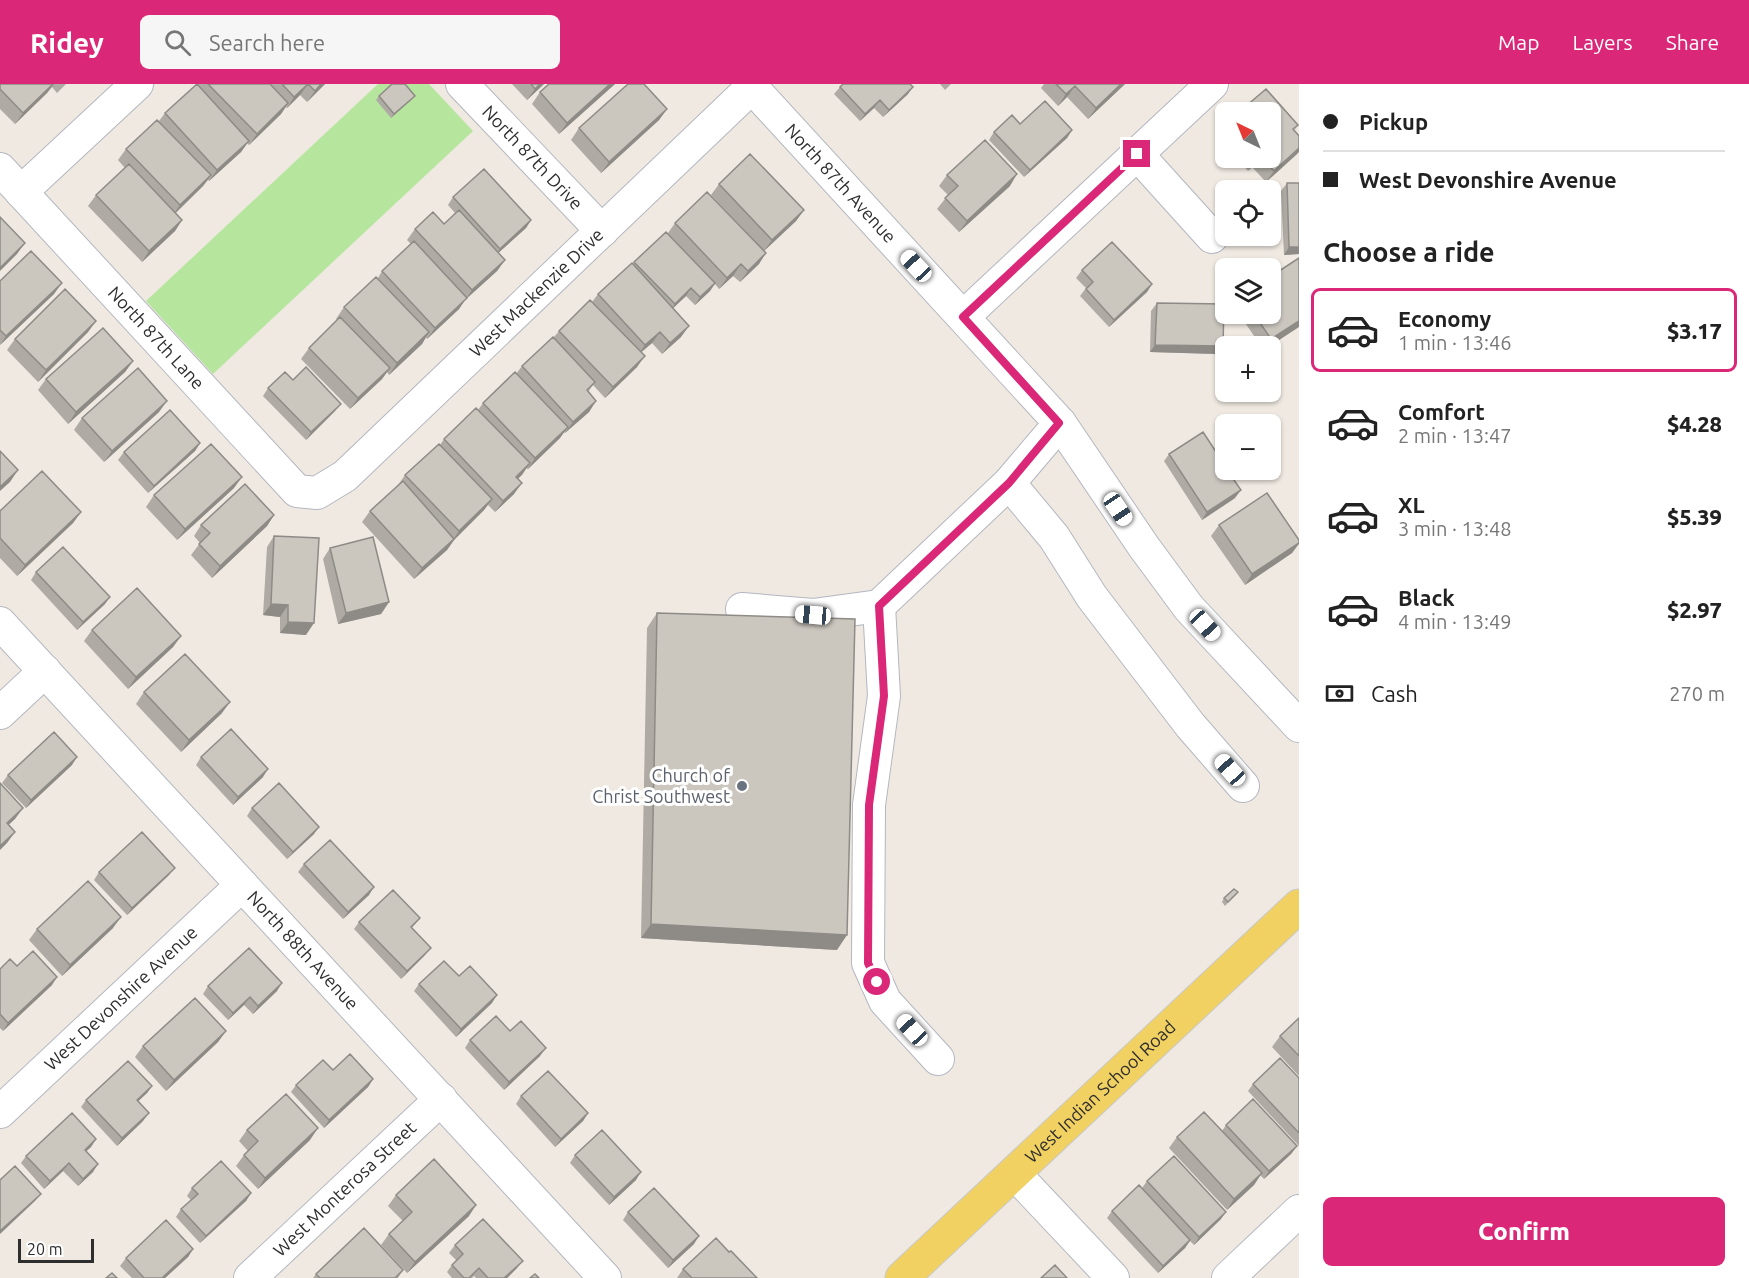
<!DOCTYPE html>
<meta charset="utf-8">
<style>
:root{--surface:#fff;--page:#f6f6f6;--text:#222;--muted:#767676;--line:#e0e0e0;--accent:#db2777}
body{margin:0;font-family:Ubuntu,sans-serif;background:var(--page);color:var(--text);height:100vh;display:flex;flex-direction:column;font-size:22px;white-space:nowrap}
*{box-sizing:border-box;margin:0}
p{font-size:20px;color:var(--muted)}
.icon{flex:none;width:33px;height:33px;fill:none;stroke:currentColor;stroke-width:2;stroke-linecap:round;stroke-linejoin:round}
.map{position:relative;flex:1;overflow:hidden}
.side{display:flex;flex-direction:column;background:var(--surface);width:450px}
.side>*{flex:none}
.guide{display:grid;align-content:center;height:132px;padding:0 24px;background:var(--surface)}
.needle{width:39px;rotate:317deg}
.tools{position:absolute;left:1215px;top:18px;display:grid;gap:12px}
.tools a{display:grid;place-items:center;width:66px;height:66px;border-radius:9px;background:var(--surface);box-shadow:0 2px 4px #0004;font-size:30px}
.scale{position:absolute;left:18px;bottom:15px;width:76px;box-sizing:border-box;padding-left:6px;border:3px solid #2e2e2e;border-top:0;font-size:16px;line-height:21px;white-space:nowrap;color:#2e2e2e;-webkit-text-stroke:4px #fff;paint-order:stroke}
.end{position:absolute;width:27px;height:27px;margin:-14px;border:8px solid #db2777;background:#fff;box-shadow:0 0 0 3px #fff}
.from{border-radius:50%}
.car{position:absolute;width:18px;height:36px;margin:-18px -9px;border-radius:8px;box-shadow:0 0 4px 2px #0007;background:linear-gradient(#fff 24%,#345 0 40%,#fff 0 76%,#345 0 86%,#fff 0)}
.guide b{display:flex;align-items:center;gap:21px;height:57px;font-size:22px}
.guide b+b{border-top:2px solid var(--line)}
.guide i{width:15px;height:15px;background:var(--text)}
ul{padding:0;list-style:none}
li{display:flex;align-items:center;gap:18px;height:84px;margin:0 12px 9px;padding:0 12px;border:3px solid transparent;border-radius:9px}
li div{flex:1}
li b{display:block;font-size:22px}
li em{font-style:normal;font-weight:800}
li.on{border-color:var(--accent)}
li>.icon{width:54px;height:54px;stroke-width:1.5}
h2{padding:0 24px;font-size:27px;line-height:72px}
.pay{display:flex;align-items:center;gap:15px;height:66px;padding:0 24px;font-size:22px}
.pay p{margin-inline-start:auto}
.primary-button{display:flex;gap:12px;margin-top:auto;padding:12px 24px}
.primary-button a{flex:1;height:69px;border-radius:9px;background:var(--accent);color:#fff;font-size:24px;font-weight:800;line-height:69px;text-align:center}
header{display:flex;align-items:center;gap:36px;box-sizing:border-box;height:84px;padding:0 30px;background:var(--accent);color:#fff}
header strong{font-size:28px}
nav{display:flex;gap:33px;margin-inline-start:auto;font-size:21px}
.search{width:420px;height:54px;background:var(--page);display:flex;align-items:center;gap:15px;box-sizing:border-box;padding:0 21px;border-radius:9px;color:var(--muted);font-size:22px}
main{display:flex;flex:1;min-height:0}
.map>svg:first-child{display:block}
</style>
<header>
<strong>Ridey</strong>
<div class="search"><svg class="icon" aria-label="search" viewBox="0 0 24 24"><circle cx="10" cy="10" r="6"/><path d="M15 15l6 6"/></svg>Search here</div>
<nav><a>Map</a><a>Layers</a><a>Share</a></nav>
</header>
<main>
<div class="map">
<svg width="1299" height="1194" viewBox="0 0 1299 1194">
<rect width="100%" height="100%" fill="#efe9e1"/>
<path fill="#b6e59e" d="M378,0H429L473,47L213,290L146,217Z"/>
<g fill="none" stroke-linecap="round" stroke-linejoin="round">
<defs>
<g id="minor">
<path id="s1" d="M462,0L602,147"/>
<path id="s2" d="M749,0L1060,339L1144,463L1189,524L1299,642"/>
<path d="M1137,70L1212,153"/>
<path id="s3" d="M0,85L297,407L317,409L345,392L752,3"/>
<path d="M21,108L137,0"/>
<path d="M963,233L1212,0"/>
<path d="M1009,399L1054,453L1092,513L1190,641L1243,702"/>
<path d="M879,522L884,612L869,721L868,879L885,917L938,975"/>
<path d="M742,525L813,531L879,522L1009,399L1060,339"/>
<path id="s4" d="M0,539L605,1194"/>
<path d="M0,629L45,587"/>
<path id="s5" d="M0,1028L242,801"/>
<path d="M1015,1090L1113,1194"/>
<path id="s6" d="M250,1194L441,1015"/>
<path d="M1228,1194L1299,1127"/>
</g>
<g id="major">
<path id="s7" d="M902,1194L1299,822"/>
</g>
</defs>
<use href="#minor" stroke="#b4b7c1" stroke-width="34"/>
<use href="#major" stroke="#c9c9c9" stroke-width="35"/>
<use href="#minor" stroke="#fff" stroke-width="32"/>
<use href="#major" stroke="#f2d163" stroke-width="33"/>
</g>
<path fill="#afaba4" d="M0,0H66L57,9L52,3L47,9L15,40L0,25Z
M198,0H325L307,18L300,11L287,24L286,23L281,30L249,61L247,59L241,68L209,97L208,96L203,102L176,129L182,136L175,147L142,178L88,122L96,111L125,84L118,76L126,65L159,37L165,29Z
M512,0H544L527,16Z
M549,0H615L559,50L532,20L540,8Z
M940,0H951L945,6Z
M1044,0H1125L1088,35L1067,13L1058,22L1041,4Z
M840,3L908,10L883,33L874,24L860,37L834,10Z
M379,12H415L412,15L391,34L376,16Z
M667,25L659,36L601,89L571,56L579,44Z
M1020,40L1072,46L1067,54L1024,93L989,56L994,48Z
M1226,41V62L1217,52Z
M1298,41L1294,47L1297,70L1266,98L1252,83L1248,87L1236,74H1270Z
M947,91L1010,102L959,148L937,125L948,111L939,102Z
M1287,99L1299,170L1284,171L1281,107Z
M719,100L804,126L796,137L764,167L759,180L740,198L733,192L719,205L715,200L710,207L695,221L686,212L673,224L681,253L662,270L652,259L641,268L637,283L605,314L593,301L588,308L596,317L589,328L565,349L564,348L560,354L528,385L526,384L518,395L514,410L495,428L488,421L484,426L454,456L447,466L414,495L362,438L370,427L398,401L405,391L440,361L444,355L478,326L483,319L516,290L522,282L554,253L559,247L592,218L598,210L668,149L675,139L752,154L711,111Z
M453,113L531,136L526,144L498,169L505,176L497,187L465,216L459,225L427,255L426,253L422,260L389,291L387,288L382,295L350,325L301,275L309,264L337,236L336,235L344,223L378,194L382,187L411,160L407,156L415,145L444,140L455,129L448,121Z
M1299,174L1270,262H1261L1239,230H1270Z
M1082,186L1152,200L1147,208L1109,243L1080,212L1086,204L1076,194Z
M0,197L54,210L0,261Z
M1157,219L1223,262L1217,270L1150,268L1151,227Z
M96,237L88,248L38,298L7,266L15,255Z
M133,277L125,288L68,340L38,306L46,295Z
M293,296L335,327L306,356L263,312L268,304Z
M159,328L104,378L74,346L82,334Z
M200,359L195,367L148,409L118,376L124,368Z
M1169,370L1235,414L1202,436L1164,377Z
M234,404L177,456L146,423L154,411Z
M0,427L81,428L73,439L17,492L0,474Z
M274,431L267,442L212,494L191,471L200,459L194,452L201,441Z
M1219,441L1299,456V460L1292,469L1245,501L1211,452Z
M274,452L306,551L280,549V533L263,531L267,463Z
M330,464L389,518L381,530L338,540L323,475Z
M36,488L105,520L77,546L31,496Z
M657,529L837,866L641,854L647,544Z
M92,546L181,552L173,563L128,605L84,557Z
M144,608L222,629L181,668L136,620Z
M201,673L263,693L233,721L196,681Z
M72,681L26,724L2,699L8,691Z
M252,724L314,750L287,775L247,732Z
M304,780L369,811L343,835L298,788Z
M99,788L169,791L127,831L94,796Z
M1238,808L1225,822L1222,818L1224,814Z
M420,834L412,844L425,871L401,895L354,845L359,838Z
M113,844L62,892L29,856L37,845Z
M17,882L52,901L3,947L0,944V885Z
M459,892L492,919L456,953L414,907L419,900Z
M208,902L277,907L253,930L244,921L228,936L203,910Z
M1299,934V992L1272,963L1280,952Z
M226,947L218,958L166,1007L135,973L143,962Z
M510,947L540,972L504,1006L465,964L470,956Z
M333,986L373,995L368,1003L324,1044L291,1008L296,1001Z
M1299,994V1062L1248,1007L1253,1000Z
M152,1002L147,1009L138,1017L143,1037L117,1062L81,1023L86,1016Z
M521,1012L588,1029L583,1037L555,1063L516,1020Z
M1226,1041L1297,1062L1291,1070L1264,1095L1260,1091L1254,1101L1227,1126L1169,1064L1177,1053L1222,1047Z
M247,1046L310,1056L258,1105L236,1082L244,1071L248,1067L239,1057Z
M96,1055L91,1063L86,1067L93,1088L78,1102L63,1087L44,1105L21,1079L26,1072Z
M575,1071L636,1096L609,1121L570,1079Z
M1147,1097L1221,1135L1194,1161L1190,1157L1185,1164L1158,1189L1107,1134L1112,1127L1142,1104Z
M192,1104L251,1109L246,1117L200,1159L176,1133L181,1125L191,1116L187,1112Z
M396,1111L469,1132L407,1189L381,1161L389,1150L403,1137L388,1122Z
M628,1128L694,1160L668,1184L623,1136Z
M455,1161L517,1184L507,1194H476L474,1192L472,1194H452L447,1188L452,1181L457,1177L449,1169Z
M193,1165L188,1173L165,1194H132L120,1182L126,1174Z
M729,1168L757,1194H677L683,1185Z
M403,1186L398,1194H313L316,1190Z"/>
<path fill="#8e8b86" d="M54,0L47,9L15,40L23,29Z
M308,0L300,11L287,24L294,13Z
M321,0H325L307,18L315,7Z
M540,0H544L527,16L535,5Z
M610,0H615L559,50L567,39Z
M1121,0H1125L1088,35L1096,24Z
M1075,2L1067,13L1058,22L1066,10Z
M913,3L908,10L883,33L889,26Z
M415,12L412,15L391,34L394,30Z
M880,16L874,24L860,37L865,30Z
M288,19L281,30L249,61L257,50Z
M667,25L659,36L601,89L609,78Z
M1072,46L1067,54L1024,93L1030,86Z
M249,57L241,68L209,97L217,86Z
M1299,64V68L1297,70L1266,98L1274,87Z
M1259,74L1252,83L1248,87L1256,76Z
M1017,90L1010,102L959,148L967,137Z
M211,91L203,102L172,132L180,121Z
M804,126L796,137L764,167L772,156Z
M182,136L175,147L142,178L149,167Z
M531,136L526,144L495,172L500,165Z
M25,159L17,170L0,187V184Z
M1289,163H1299V170L1284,171Z
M766,169L759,180L740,198L748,187Z
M505,176L497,187L465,216L459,225L427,255L435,244L466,215L472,206Z
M741,180L733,192L719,205L727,194Z
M62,199L54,210L0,261L6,252Z
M715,199L710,207L695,221L700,213Z
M1152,200L1147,208L1109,243L1114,236Z
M691,204L686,212L669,228L675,220Z
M96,237L88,248L38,298L46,286Z
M1299,237V243L1270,262H1266L1271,255Z
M689,242L681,253L662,270L670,259Z
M429,248L422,260L389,291L397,279Z
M660,248L652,259L637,272L645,261Z
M1155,261L1223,262L1217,270L1150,268Z
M645,272L637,283L605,314L613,303Z
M133,277L125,288L68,340L76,328Z
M390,284L382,295L350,325L358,314Z
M167,317L159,328L104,378L112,367Z
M596,317L589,328L565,349L573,338Z
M341,320L335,327L306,356L311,348Z
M568,343L560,354L528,385L535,374Z
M200,359L195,367L148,409L154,402Z
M530,379L522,391L508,404L516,393Z
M18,386L10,398L0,407V403Z
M242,393L234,404L177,456L185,445Z
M522,399L514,410L495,428L503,417Z
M1241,406L1235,414L1202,436L1207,428Z
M492,415L484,426L454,456L447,466L414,495L422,484L452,457L459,447Z
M81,428L73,439L17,492L25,481Z
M274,431L267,442L212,494L220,482Z
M1299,459L1292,469L1245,501L1252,490Z
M110,513L105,520L77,546L83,538Z
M389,518L381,530L338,540L346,529Z
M271,520L288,521L280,533L263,531Z
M288,538L314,539L306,551L280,549Z
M181,552L173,563L128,605L136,593Z
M230,618L222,629L181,668L189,656Z
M77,673L72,681L26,724L31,716Z
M268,685L263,693L233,721L238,713Z
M23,724L15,735L0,749L7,739Z
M319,743L314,750L287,775L293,768Z
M15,748L7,759L0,766V762Z
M175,784L169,791L127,831L132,824Z
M374,803L369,811L343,835L348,828Z
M121,833L113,844L62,892L70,881Z
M651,840L847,851L837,866L641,854Z
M431,864L425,871L401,895L407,887Z
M57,893L52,901L3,947L8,939Z
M282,899L277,907L253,930L258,922Z
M497,911L492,919L456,953L461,945Z
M250,913L244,921L228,936L233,929Z
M226,947L218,958L166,1007L174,996Z
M546,964L540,972L504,1006L509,998Z
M373,995L368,1003L324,1044L329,1036Z
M152,1002L147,1009L131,1024L137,1016Z
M149,1029L143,1037L117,1062L122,1054Z
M588,1029L583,1037L555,1063L561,1055Z
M318,1044L310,1056L258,1105L265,1094Z
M96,1055L91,1063L80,1073L85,1066Z
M1297,1062L1291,1070L1264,1095L1269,1087Z
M69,1079L63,1087L44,1105L50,1097Z
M98,1080L93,1088L78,1102L83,1095Z
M641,1088L636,1096L609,1121L614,1113Z
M1262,1089L1254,1101L1227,1126L1234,1115Z
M251,1109L246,1117L200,1159L206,1152Z
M41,1110L35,1117L0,1150V1147Z
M476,1121L469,1132L407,1189L415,1178Z
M1226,1128L1221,1135L1194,1161L1199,1153Z
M699,1152L694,1160L668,1184L673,1176Z
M1190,1156L1185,1164L1158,1189L1163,1182Z
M193,1165L188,1173L165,1194H162Z
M523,1177L517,1184L507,1194H504Z"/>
<path fill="#cbc7bf" stroke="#8e8b86" stroke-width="1.5" d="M0,0H53L23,29L0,5Z
M197,0L249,57L217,86L165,29Z
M208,0H270L288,19L257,50Z
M282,0H308L294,13Z
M308,0H321L315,7Z
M392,0H405L415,12L394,30L379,12Z
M531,0H540L535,5Z
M549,0H610L567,39L540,8Z
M628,0H644L667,25L609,78L579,44Z
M843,0H910L913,3L889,26L880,16L865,30L840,3Z
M1056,0H1121L1096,24L1075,2L1066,10Z
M1266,5L1298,41L1293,45L1299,52V64L1274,87L1262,74H1270V28H1239Z
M1045,17L1072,46L1030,86L994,48L1012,31L1020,40Z
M157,36L211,91L180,121L126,65Z
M985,56L1017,90L967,137L945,114L958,102L947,91Z
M750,70L804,126L772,156L719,100Z
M129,80L182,136L149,167L96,111Z
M484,85L531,136L500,165L453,113Z
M1287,99H1299V163H1289Z
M707,108L766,169L748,187L741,180L727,194L675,139Z
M459,126L505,176L472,206L415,145L433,128L444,140Z
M0,133L25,159L0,184Z
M666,148L715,199L700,213L691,204L675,220L634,178Z
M414,157L467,214L435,244L382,187Z
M1112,158L1152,200L1114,236L1086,205L1093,198L1082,186Z
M31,167L62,199L6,252L0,246V197Z
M1299,174V237L1271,255L1254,230H1270V193Z
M632,179L689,242L670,259L660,248L645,261L598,210Z
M376,193L429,248L397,279L344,223Z
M65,205L96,237L46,286L15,255Z
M590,216L645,272L613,303L559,247Z
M1157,219L1224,220L1223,262L1155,261Z
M340,233L390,284L358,314L309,264Z
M103,244L133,277L76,328L46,295Z
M553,253L595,298L587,306L596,317L573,338L522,282Z
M306,283L341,320L311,348L268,304L285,288L293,296Z
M138,284L167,317L112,367L82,334Z
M515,288L568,343L535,374L483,319Z
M476,324L530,379L516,393L522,399L503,417L444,355Z
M170,326L200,359L154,402L124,368Z
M1203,348L1226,383V386H1227L1241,406L1207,428L1169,370Z
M211,360L242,393L185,445L154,411Z
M439,360L492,415L459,447L405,391Z
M0,367L18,386L0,403Z
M42,387L81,428L25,481L0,454V427Z
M403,397L454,455L422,484L370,427Z
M245,400L274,431L220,482L199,460L210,449L201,441Z
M1267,409L1299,456V459L1252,490L1219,441Z
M274,452L319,454L314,539L288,538V521L271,520Z
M373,453L389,518L346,529L330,464Z
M63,463L110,513L83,538L36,488Z
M137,504L181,552L136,593L92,546Z
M657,529L855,535L847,851L651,840Z
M185,570L230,618L189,656L144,608Z
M231,645L268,685L238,713L201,673Z
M54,648L77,673L31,716L8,691Z
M0,699L23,724L7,739L15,748L0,762Z
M279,699L319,743L293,768L252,724Z
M142,748L175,784L132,824L99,788Z
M330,756L374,803L348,828L304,780Z
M88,797L121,833L70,881L37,845Z
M1234,805L1238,808L1228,818L1224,814Z
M393,806L420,834L411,843L431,864L407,887L359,838Z
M249,864L282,899L258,922L250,913L233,929L208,902Z
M33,867L57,893L8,939L0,930V885L10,875L17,882Z
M444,877L459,892L470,882L497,911L461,945L419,900Z
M195,914L226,947L174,996L143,962Z
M496,932L510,947L521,937L546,964L509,998L470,956Z
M1299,934V972L1280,952Z
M350,970L373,995L329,1036L296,1001L323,976L333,986Z
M1280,974L1299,994V1049L1253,1000Z
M128,977L152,1002L137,1016L149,1029L122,1054L86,1016Z
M548,987L588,1029L561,1055L521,1012Z
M286,1010L318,1044L265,1094L244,1071L258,1057L247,1046Z
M1253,1015L1297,1062L1269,1087L1226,1041Z
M1204,1028L1262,1089L1234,1115L1177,1053Z
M72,1029L96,1055L85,1066L98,1080L83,1095L69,1079L50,1097L26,1072Z
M602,1046L641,1088L614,1113L575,1071Z
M1174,1072L1226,1128L1199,1153L1147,1097Z
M434,1075L476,1121L415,1178L389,1150L412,1128L396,1111Z
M221,1077L251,1109L206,1152L181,1125L198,1110L192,1104Z
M15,1082L41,1110L0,1147V1096Z
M1139,1101L1190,1156L1163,1182L1112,1127Z
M654,1104L699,1152L673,1176L628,1128Z
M483,1135L523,1177L504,1194H488L479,1184L469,1194H464L452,1181L463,1170L455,1161Z
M166,1136L193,1165L162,1194H144L126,1174Z
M364,1144L403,1186L395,1194H320L316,1190Z
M716,1154L729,1168L731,1167L757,1194H692L683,1185Z
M1055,1181L1067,1194H1041Z
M112,1189L117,1194H106Z
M535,1190L539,1194H530Z"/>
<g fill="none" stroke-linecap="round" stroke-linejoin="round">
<path stroke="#db2777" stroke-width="8" d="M877,898L868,879L869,721L884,612L879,522L1009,399L1059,339L963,233L1137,70"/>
</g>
<circle fill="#6b7280" stroke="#fff" stroke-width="2" cx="742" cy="702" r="6"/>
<g text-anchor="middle" stroke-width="6" stroke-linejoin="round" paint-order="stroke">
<g font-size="18" fill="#2e2e2e" stroke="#fff">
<text dy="6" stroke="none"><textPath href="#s1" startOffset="102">North 87th Drive</textPath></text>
<text dy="6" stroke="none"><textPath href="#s2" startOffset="135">North 87th Avenue</textPath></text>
<text dy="6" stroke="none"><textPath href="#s3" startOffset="756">West Mackenzie Drive</textPath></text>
<text dy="6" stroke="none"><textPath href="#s3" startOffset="230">North 87th Lane</textPath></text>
<text dy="6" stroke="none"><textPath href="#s4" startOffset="446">North 88th Avenue</textPath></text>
<text dy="6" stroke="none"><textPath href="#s5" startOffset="166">West Devonshire Avenue</textPath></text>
<text dy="6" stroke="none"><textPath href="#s7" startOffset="272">West Indian School Road</textPath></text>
<text dy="6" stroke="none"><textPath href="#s6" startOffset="130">West Monterosa Street</textPath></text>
</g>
<g font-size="18" fill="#5b616d" stroke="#fff" text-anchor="end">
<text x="730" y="698">Church of<tspan x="730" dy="21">Christ Southwest</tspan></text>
</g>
</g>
</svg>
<div class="tools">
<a><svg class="needle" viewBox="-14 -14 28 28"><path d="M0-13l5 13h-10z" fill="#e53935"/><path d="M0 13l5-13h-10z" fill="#767676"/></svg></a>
<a><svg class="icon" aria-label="locate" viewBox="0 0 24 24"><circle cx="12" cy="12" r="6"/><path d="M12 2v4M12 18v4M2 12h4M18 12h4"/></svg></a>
<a><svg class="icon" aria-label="layers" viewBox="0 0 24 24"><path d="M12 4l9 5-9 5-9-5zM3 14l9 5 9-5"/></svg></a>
<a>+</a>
<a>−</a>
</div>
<div class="scale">20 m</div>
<i class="end from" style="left:877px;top:898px"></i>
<i class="end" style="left:1137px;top:70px"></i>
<i class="car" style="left:916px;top:182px;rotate:317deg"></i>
<i class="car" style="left:1118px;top:425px;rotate:146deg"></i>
<i class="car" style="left:813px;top:531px;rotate:275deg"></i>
<i class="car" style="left:1205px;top:541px;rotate:137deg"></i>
<i class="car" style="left:1230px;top:686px;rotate:318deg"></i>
<i class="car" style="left:912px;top:946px;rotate:317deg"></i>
</div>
<section class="side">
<div class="guide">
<b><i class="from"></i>Pickup</b>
<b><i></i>West Devonshire Avenue</b>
</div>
<h2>Choose a ride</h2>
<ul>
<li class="on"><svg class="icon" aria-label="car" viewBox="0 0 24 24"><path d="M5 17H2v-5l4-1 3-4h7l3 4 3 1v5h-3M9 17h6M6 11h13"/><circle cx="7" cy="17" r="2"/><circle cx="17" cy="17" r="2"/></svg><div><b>Economy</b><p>1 min · 13:46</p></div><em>$3.17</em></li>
<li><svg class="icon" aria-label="car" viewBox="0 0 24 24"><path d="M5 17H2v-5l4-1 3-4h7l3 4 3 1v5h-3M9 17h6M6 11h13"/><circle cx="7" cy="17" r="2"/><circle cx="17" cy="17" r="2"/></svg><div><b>Comfort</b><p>2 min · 13:47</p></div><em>$4.28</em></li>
<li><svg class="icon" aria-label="car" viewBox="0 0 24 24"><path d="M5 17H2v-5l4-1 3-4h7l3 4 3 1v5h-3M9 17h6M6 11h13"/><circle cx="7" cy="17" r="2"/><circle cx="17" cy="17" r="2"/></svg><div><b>XL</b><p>3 min · 13:48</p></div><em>$5.39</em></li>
<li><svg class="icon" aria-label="car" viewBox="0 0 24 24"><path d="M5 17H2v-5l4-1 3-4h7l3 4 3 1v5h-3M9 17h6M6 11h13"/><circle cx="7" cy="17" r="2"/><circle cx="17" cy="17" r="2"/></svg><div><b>Black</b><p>4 min · 13:49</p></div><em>$2.97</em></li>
</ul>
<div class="pay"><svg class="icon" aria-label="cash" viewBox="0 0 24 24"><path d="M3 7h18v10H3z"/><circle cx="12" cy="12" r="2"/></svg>Cash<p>270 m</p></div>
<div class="primary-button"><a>Confirm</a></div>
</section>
</main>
